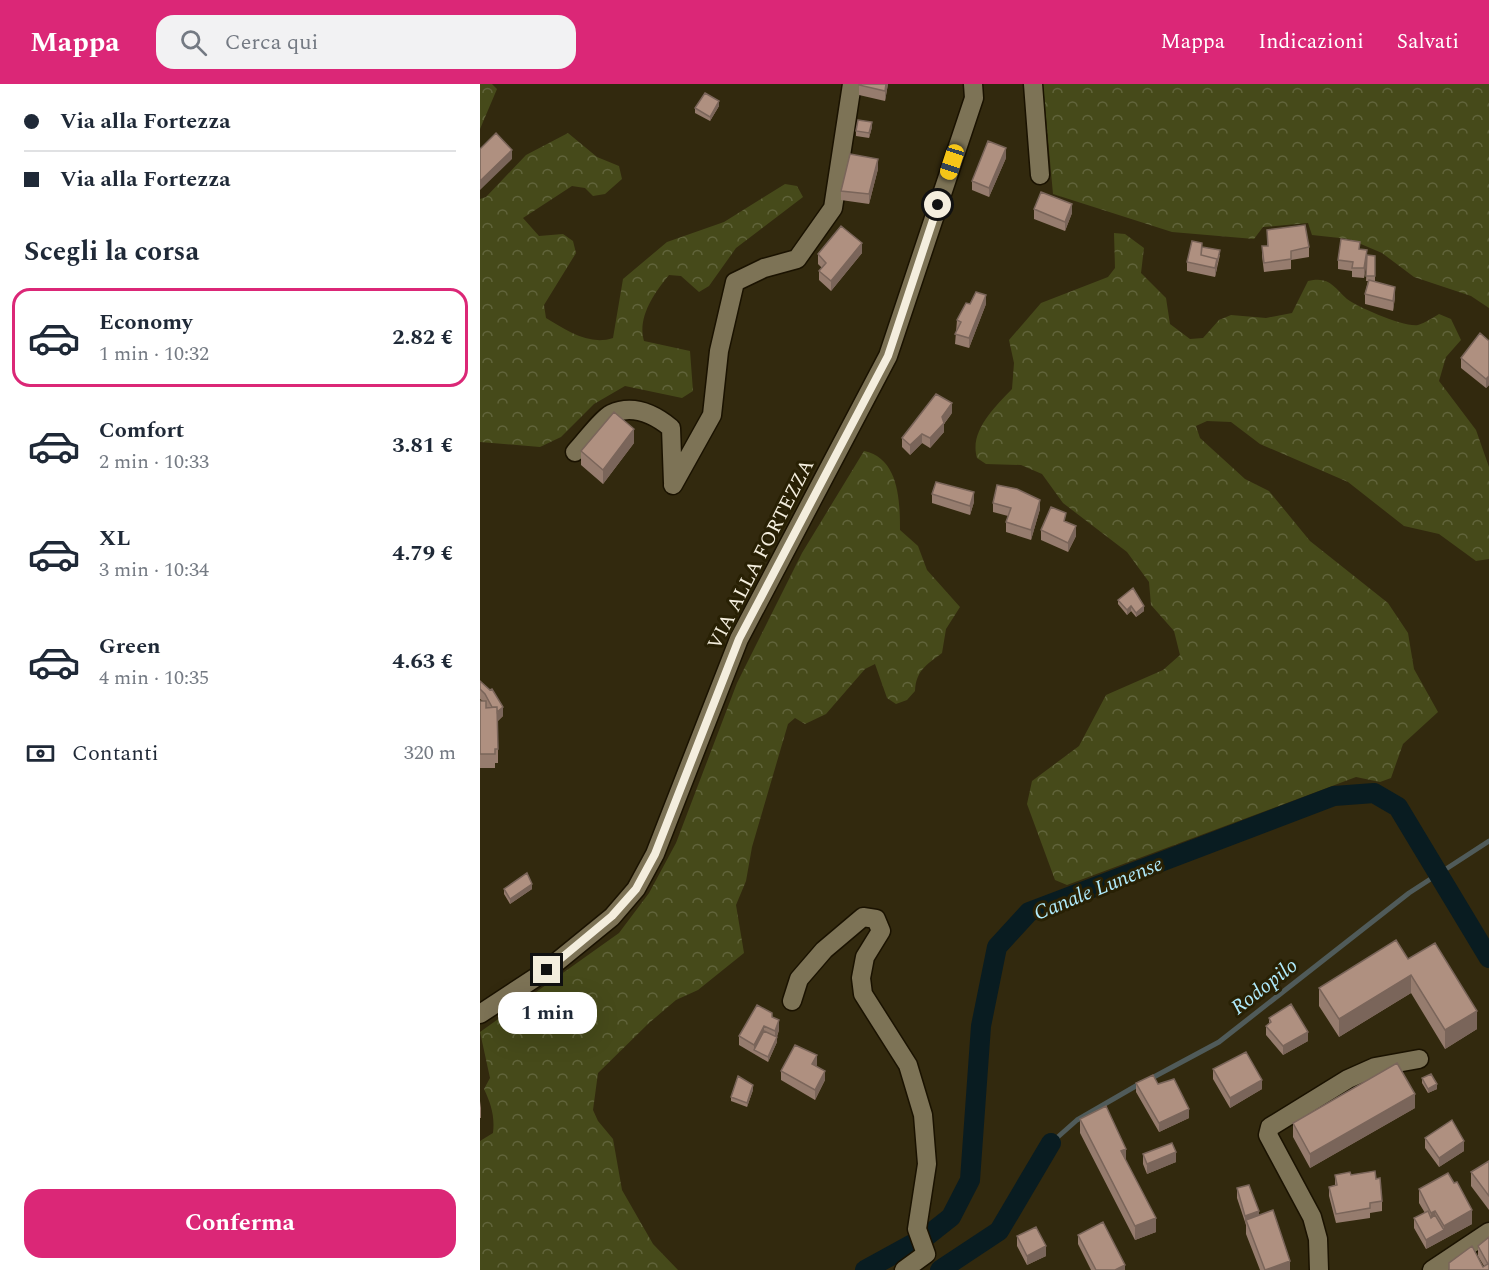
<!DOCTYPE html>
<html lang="it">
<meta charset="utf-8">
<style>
:root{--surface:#fff;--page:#f2f2f3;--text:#1f2937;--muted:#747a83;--line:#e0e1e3;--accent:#db2777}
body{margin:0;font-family:Spectral,serif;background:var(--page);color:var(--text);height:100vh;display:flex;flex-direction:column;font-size:22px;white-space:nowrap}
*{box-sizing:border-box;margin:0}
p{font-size:20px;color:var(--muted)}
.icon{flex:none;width:33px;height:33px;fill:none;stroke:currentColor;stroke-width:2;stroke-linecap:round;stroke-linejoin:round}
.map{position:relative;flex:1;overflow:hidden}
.panel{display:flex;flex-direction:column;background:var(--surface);width:480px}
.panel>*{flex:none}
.hud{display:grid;align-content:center;height:132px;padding:0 24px;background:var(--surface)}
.end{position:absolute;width:27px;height:27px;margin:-14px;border:8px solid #f4eede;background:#111;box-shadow:0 0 0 3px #111}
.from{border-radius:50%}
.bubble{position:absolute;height:42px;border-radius:18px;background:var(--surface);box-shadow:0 6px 24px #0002;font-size:20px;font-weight:700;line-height:42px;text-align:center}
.car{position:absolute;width:18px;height:36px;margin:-18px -9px;border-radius:8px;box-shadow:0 0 4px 2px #0007;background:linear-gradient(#f5c518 24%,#345 0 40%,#f5c518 0 76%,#345 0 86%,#f5c518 0)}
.hud b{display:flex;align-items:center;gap:21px;height:57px;font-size:22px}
.hud b+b{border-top:2px solid var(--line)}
.hud i{width:15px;height:15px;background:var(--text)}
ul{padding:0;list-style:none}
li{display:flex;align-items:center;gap:18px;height:99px;margin:0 12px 9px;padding:0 12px;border:3px solid transparent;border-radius:18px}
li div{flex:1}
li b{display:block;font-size:22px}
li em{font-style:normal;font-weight:700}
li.active{border-color:var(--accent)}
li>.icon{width:54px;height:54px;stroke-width:1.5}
h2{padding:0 24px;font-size:27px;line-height:72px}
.pay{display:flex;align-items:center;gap:15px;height:66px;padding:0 24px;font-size:22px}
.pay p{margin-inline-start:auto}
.button{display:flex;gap:12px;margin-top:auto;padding:12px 24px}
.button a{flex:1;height:69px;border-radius:18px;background:var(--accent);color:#fff;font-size:24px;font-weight:700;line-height:69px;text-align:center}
header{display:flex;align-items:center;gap:36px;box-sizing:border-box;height:84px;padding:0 30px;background:var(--accent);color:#fff}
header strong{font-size:28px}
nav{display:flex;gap:33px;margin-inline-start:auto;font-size:21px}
.search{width:420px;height:54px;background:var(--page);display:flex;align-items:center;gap:15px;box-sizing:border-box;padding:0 21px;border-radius:18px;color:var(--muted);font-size:22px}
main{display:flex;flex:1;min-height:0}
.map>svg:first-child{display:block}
</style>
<header>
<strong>Mappa</strong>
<div class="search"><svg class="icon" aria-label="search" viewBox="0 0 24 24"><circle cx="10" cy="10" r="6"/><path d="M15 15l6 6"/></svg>Cerca qui</div>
<nav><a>Mappa</a><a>Indicazioni</a><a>Salvati</a></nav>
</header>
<main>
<section class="panel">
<div class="hud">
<b><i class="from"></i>Via alla Fortezza</b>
<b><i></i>Via alla Fortezza</b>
</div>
<h2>Scegli la corsa</h2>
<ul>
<li class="active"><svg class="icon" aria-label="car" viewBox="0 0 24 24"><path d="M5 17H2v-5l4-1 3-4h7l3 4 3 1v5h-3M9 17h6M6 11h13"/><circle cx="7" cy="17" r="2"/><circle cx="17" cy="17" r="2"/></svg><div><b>Economy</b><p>1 min · 10:32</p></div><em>2.82 €</em></li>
<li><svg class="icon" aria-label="car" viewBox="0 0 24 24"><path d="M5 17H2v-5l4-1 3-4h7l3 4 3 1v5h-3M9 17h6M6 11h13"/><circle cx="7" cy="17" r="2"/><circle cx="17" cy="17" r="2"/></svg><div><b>Comfort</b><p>2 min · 10:33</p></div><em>3.81 €</em></li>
<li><svg class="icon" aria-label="car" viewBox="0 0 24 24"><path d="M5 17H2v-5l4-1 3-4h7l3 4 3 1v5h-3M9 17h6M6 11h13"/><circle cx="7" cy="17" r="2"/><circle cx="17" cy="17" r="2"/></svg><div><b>XL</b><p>3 min · 10:34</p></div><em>4.79 €</em></li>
<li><svg class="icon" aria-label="car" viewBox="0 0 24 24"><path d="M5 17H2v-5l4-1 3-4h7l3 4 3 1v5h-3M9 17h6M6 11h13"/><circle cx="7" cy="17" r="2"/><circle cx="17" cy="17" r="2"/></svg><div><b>Green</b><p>4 min · 10:35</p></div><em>4.63 €</em></li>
</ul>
<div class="pay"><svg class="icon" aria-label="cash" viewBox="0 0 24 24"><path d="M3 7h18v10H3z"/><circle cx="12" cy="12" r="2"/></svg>Contanti<p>320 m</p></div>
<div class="button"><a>Conferma</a></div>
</section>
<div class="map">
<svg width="1009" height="1186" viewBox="0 0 1009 1186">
<defs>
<pattern id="forest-crowns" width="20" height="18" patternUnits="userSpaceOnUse" patternTransform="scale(1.5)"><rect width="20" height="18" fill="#464a1a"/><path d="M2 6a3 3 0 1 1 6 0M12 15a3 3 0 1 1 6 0" fill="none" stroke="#61643b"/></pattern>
</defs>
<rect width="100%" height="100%" fill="#32290e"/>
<path fill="url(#forest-crowns)" d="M0,0H12L17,5L0,45Z
M563,0H1009V224L991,212L934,193L902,169L869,155L832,151L828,139L783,143L774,155L692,148L573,110Z
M88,49L117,73L139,82L142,95L125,110L113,112L105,104L92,102L43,134L59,152L83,150L93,157L96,169L64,221L66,234C86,246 109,262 133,254L143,195L187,158L244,138L305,100L317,102L323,113L256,164L229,202L219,208L201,192L189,191C174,209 157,234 164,257L210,267L213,307L202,314L145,302L114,320L81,353L60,363L0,358V115L6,113L46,71Z
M634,149L645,150L664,164L661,189L686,214L690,240L710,255L723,254L739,236L751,231L786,234L812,229L828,197C849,192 853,202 867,215C877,223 926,244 938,241C945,239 952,234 959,230L971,235L981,256L966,273L959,297L996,346L1009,383V475L996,477L959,450L924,442L868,398L780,360L751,338L727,337L716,342L720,354L765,395L789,407L830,457L908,519L928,549L934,585L958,628L923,660L911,694L900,698L876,693L587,801L575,796L547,720L552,697L599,662L626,611L683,586L700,571L694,547L671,521L669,498L647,468L583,419L562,390L541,381L506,380L497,374C489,347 515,323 532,305L534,279L529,256L561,219L628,193L635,184Z
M384,367C419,374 420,417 420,446L438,462L447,486L480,523L466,545L462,569C446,581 436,587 435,607L427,616L416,620L407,614L395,580L385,585L346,630L325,640L315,634L308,640L272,763L266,797L256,821L264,869L218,906L196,916L169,939L118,989L113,1026L118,1037L133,1055L142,1106L173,1160L198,1186H0V1057L13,1049C15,1032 11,1020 4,1005L10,994L0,948L139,849L169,809L196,759L257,599L322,469Z"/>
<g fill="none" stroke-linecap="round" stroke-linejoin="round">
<path stroke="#505b5a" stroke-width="5" d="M670,995L739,958L929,809L1009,757
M571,1059L597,1036L661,999"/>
<path stroke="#091c21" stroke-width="20" d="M385,1186L447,1152L471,1133L490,1096L501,942L517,863L549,828L854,712L894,709L918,723L1009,874
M460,1186L519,1147L571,1059"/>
<defs>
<path id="minor" d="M553,0L560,91
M95,368C104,359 121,335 131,330C153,320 174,330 191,344L193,399
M193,401L232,331L239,267L255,198L284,184L317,175L353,124L372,0
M312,917L319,895L344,866L383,833L396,835L401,847L385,873L381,894L383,910L428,981L443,1031L447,1080L437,1145L446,1170L424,1186
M0,930L67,886L132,833L156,805L175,770L259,555L408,272L494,14L493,0
M839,1186L838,1155L832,1133L788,1051L790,1043L868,995L895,983L939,975
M952,1186L1009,1148"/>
</defs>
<use href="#minor" stroke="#1a1200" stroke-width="21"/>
<use href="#minor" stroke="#7d7356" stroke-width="18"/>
</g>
<path fill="#967c6e" d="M379,0H408L405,17L379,11Z
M239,22L230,37L215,29V24Z
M392,43L389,54L376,52V47Z
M526,74L509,113L492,106V97Z
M398,85L389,120L361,116V107Z
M554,125L592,129L585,147L554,135Z
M787,146L829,163V173L811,176V185L784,188L782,172V162H787Z
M722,163L740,171L735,193L707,187V178Z
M880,165L887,171L895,172V197H891L915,213L913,227L885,220V210L888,197H886L887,177L884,194L872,193V187L858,185V176Z
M382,169L351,207L339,196V187L342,184L338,180V170Z
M506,220L489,264L475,260L477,236Z
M1009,257V301L1006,304L981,284V274Z
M472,329L464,340V348L450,364L442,359L430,371L422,363V354Z
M154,359L123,400L101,381V367Z
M452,410L494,418L490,431L452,419Z
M513,419L560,425L551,456L526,448V438L528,432L513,428Z
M586,438L596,452L588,468L561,456V446Z
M638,516L664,527L656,533L651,527L647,531L638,520Z
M0,597L23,632L18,637V679H15V684H0V617H3L0,615Z
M24,805H52L30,820L24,810Z
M928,875L997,945L965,965L931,909L859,953L839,922V904Z
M292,933L299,946L297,953V958L288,978L259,961V952Z
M789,934L828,957L803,971L786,951V942L789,940Z
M337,981L336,982L345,996L335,1016L301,996V987Z
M733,985L782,1005L750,1024L733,995Z
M942,994L957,1005L948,1009L942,999Z
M656,999L678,1000L709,1034L679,1048L656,1008Z
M273,1006L267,1023L251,1017V1013Z
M0,1017L1,1024V1034H0Z
M935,1024L830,1084L813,1053V1039Z
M600,1035L646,1077L676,1148L655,1156L600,1049Z
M945,1054L984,1067L959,1083L945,1064Z
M663,1070L696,1078L667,1090L663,1080Z
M1009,1077V1126L991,1102V1088Z
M855,1091H871L896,1095L902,1117V1127L890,1129V1134L856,1139L849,1112V1103L855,1101Z
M757,1104L779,1131L810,1186H780L766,1150V1141L757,1114Z
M939,1105L992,1140L946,1165L934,1144V1134L945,1129L939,1119Z
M598,1151L645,1186H611L598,1160Z
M537,1152L566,1172L547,1181L537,1162Z
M1009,1153V1186H969V1179L1003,1183L1004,1182L998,1172V1162Z"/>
<path fill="#7a655a" d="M406,0H408L405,17V7Z
M239,17V22L230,37V33Z
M392,38V43L389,54V49Z
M526,64V74L509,113V104Z
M32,66V75L0,106V97Z
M398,75V85L389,120V110Z
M592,120V129L585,147V138Z
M382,159V169L351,207V197Z
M887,166V176L884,194V184Z
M737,175V184L735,193V184Z
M915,203V213L913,227V217Z
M506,211V220L489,264V254Z
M1009,292V301L1006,304V295Z
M472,319V329L464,340V348L450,364V354L462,333Z
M154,345V359L123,400V386Z
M442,350V359L430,371V361Z
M494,408V418L490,431V422Z
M560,416V425L551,456V446Z
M596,442V452L588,468V459Z
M651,522V527L647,531V526Z
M664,522V527L656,533V529Z
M23,623V632L17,637V628Z
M52,800V805L30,820V815Z
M931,891V909L859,953V935Z
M997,927V945L965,965V946Z
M299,936V946L295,957V947Z
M284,942V951L274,966V961Z
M828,948V957L803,971V962Z
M297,953V958L288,978V973Z
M337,971V981L332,989V980Z
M345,987V996L335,1016V1006Z
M782,996V1005L750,1024V1014Z
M957,1000V1005L948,1009V1005Z
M273,1001V1006L267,1023V1019Z
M935,1010V1024L830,1084V1070Z
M709,1025V1034L679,1048V1039Z
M984,1057V1067L959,1083V1074Z
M646,1065V1079L641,1067Z
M696,1068V1078L667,1090V1080Z
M992,1126V1140L946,1165V1156L964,1146V1142Z
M779,1127V1137L766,1136L765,1141V1132Z
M955,1127V1141L951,1143V1129Z
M676,1134V1148L655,1156V1142Z
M566,1162V1172L547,1181V1172Z
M810,1177V1186H786Z
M645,1181V1186H635Z"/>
<path fill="#af9080" stroke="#7a655a" stroke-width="1.5" d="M379,0H406L405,7L379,1Z
M225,9L239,17L230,33L215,24Z
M378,36L392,38L389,49L376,47Z
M16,49L32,66L0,97V65Z
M508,57L526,64L509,104L492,97Z
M370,70L398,75L389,110L361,107Z
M561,108L592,120L585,138L554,125Z
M825,141L829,163L811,167V175L784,179L782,162H788L787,146Z
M361,142L382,159L351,197L339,187L346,179L338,170Z
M861,155L880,158L879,165L887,166L884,184H872L873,178L858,176Z
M712,157L722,159L721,171L737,175L735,184L707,178Z
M722,163L740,166L737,179V175L721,171Z
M887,171L895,172V192H886Z
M889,196L915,203L913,217L885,210Z
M496,208L506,211L489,254L475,250L481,238L477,236L486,219L490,220Z
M1000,249L1009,257V292L1006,295L981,274Z
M456,310L472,319L462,333L464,339L450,354L442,350L430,361L422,354Z
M134,328L154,345L123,386L101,367Z
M456,398L494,408L490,422L452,410Z
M517,401L537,405L560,416L551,446L526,438L531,424L513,419Z
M571,423L586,429L584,437L596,442L588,459L561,446Z
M653,504L664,522L656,529L651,522L647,526L638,516Z
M0,597L10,606L12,605L23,623L17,628V623H12L5,610L0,605Z
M0,617H6V624L17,623L18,665H15V670H0Z
M47,789L52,800L30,815L24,805Z
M916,856L928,875L955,859L997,927L965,946L931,891L859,935L839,904Z
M811,920L828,948L803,962L786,942L791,938L789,934Z
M277,921L292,929V933L299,936L295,947L284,942L274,961L259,952Z
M284,947L297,953L288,973L274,966Z
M315,961L337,971L332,980L345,987L335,1006L301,987Z
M766,968L782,996L750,1014L733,985Z
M917,979L935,1010L830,1070L813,1039Z
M951,990L957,1000L948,1005L942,994Z
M673,991L678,1000L694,995L709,1025L679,1039L656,999Z
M258,992L273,1001L267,1019L251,1013Z
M626,1022L646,1065L641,1067L676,1134L655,1142L600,1035Z
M972,1036L984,1057L959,1074L945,1054Z
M692,1059L696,1068L667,1080L663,1070Z
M1009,1077V1112L991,1088Z
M895,1087L896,1095L900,1094L902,1117L890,1119V1124L856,1130L849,1103L857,1101L855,1091L870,1088L871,1091Z
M968,1089L974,1099L977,1098L992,1126L964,1142L955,1127L951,1129L939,1105Z
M769,1101L779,1127L765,1132L757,1104Z
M793,1126L810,1177L785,1186L766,1136Z
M948,1127L951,1134L955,1131L964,1146L946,1156L934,1134Z
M623,1138L645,1181L635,1186H616L598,1151Z
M556,1143L566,1162L547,1172L537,1152Z
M1009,1153V1179L1008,1180L998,1162Z
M992,1162L1003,1183L1009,1179V1186H969V1179Z"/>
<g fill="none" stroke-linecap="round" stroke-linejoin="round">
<path stroke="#f4eede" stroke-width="8" d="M67,886L132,832L156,805L175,770L259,555L408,272L458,121"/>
</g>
<g text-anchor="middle" stroke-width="6" stroke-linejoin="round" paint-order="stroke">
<g font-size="20" fill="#f4eede" stroke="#282004">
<text transform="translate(280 470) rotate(-63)" y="7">VIA ALLA FORTEZZA</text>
</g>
<g font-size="21" font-style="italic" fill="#b0ebfc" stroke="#282004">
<text transform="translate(618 804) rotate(-22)" y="7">Canale Lunense</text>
<text transform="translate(784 902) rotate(-38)" y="7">Rodopilo</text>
</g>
</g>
</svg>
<i class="end from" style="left:458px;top:121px"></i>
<i class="end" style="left:67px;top:886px"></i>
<div class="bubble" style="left:18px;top:908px;width:99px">1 min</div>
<i class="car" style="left:472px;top:78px;rotate:198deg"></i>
</div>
</main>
